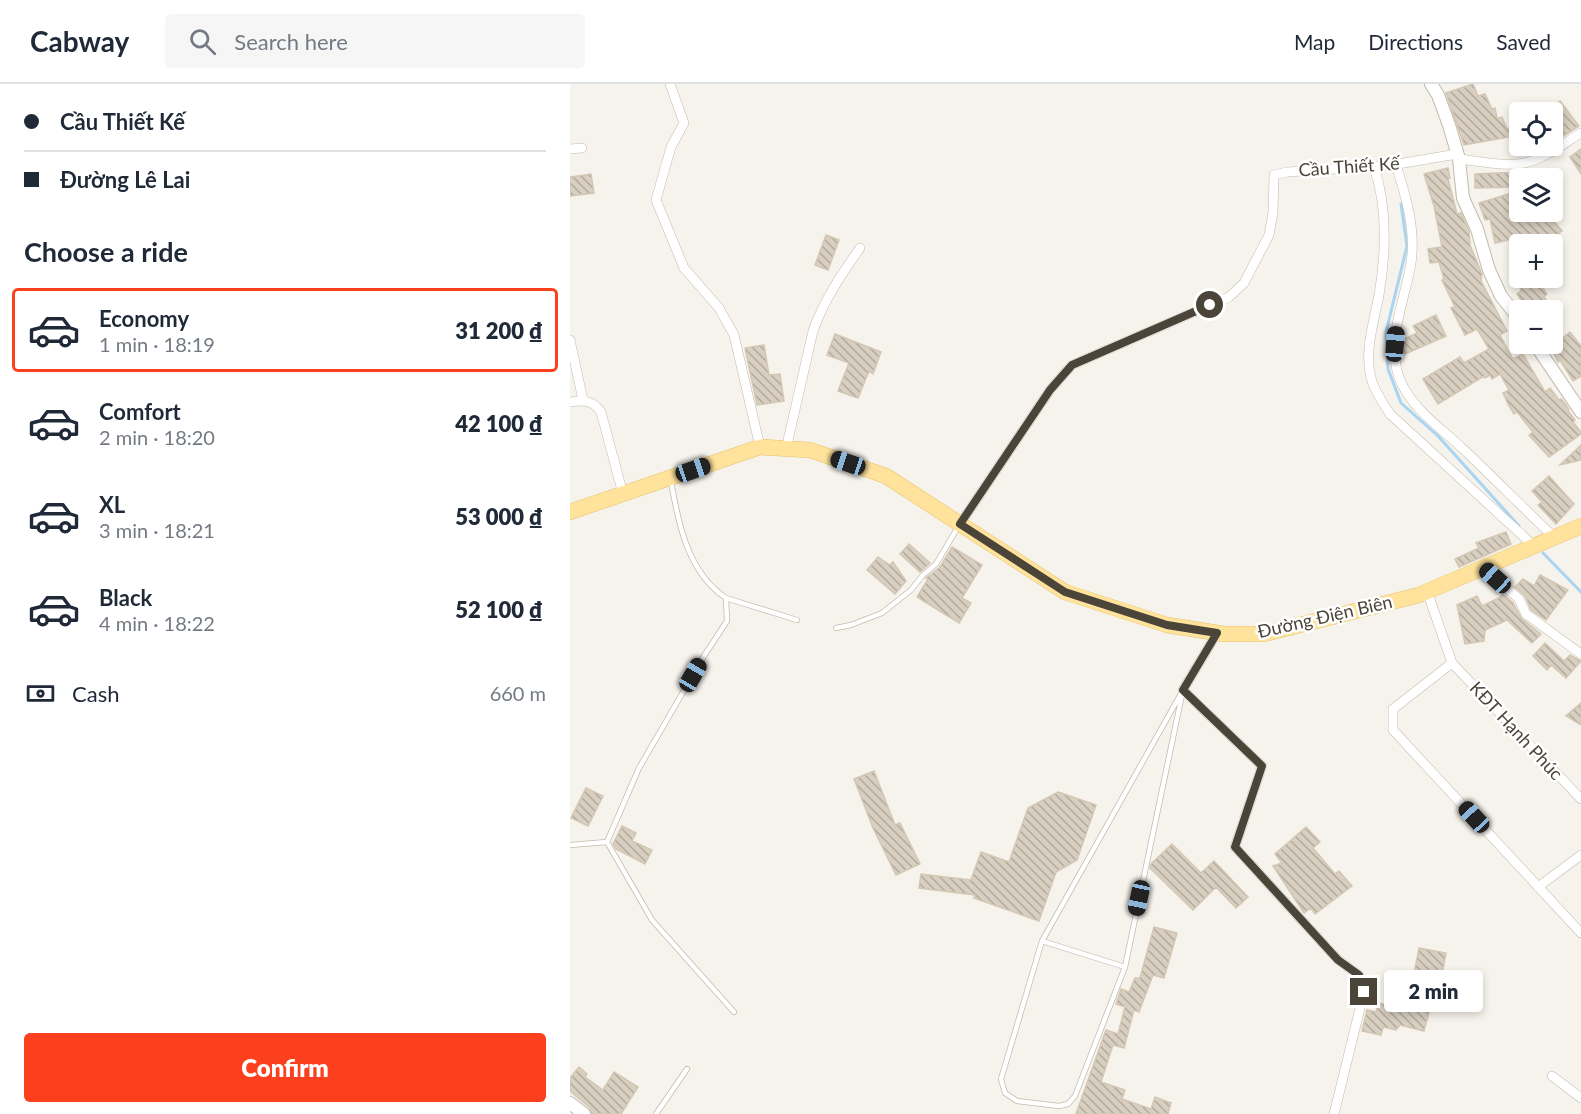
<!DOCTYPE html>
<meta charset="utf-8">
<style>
:root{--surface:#fff;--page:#f6f6f7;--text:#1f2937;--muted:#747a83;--line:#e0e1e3;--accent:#fc3f1d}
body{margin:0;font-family:Lato,sans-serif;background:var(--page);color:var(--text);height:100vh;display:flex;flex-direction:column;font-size:22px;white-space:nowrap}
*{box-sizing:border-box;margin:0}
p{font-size:20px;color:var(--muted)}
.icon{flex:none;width:33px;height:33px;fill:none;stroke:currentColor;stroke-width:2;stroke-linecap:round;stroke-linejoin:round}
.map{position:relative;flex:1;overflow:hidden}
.sheet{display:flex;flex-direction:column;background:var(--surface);width:570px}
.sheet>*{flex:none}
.banner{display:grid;align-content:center;height:132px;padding:0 24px;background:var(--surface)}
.controls{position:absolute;left:939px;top:18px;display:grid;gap:12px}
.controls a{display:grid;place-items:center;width:54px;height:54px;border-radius:6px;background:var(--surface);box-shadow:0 3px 9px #0003;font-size:30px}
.end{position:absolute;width:27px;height:27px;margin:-14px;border:8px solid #4b4439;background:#fff;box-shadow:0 0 0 3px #fff}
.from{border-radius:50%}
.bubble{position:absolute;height:42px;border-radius:6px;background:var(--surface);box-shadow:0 3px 9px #0003;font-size:20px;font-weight:800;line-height:42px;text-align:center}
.car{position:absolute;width:18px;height:36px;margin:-18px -9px;border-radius:8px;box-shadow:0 0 4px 2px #0007;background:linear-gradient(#222 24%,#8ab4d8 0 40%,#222 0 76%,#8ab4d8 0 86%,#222 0)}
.banner b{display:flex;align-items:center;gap:21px;height:57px;font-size:22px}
.banner b+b{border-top:2px solid var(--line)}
.banner i{width:15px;height:15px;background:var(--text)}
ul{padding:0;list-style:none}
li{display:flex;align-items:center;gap:18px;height:84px;margin:0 12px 9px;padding:0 12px;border:3px solid transparent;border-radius:6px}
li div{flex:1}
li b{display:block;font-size:22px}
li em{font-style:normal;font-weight:800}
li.on{border-color:var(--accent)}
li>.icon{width:54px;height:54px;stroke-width:1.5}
h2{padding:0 24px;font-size:27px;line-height:72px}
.pay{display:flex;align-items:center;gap:15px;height:66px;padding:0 24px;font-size:22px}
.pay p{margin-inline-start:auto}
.cta{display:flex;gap:12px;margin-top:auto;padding:12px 24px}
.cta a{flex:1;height:69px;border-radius:6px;background:var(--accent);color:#fff;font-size:24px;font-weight:800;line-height:69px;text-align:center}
header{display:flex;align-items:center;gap:36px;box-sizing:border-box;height:84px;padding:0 30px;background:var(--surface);border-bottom:2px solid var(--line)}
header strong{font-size:28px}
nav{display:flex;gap:33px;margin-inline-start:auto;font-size:21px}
.search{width:420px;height:54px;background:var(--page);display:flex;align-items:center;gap:15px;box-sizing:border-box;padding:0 21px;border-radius:6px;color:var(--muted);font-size:22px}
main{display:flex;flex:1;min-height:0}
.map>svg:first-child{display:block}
</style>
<header>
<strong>Cabway</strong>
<div class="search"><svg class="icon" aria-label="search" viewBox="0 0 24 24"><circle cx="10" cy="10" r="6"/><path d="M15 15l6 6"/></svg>Search here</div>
<nav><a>Map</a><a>Directions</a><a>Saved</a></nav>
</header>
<main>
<section class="sheet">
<div class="banner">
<b><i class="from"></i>Cầu Thiết Kế</b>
<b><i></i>Đường Lê Lai</b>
</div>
<h2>Choose a ride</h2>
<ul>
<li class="on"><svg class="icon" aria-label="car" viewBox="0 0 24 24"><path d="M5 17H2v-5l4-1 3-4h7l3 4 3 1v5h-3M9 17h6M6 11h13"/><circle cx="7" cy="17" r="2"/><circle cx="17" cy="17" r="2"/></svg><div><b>Economy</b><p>1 min · 18:19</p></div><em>31 200 ₫</em></li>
<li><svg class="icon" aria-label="car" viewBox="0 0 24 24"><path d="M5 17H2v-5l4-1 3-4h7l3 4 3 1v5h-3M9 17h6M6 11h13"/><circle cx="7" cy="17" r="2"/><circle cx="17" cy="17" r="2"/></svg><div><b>Comfort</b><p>2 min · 18:20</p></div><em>42 100 ₫</em></li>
<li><svg class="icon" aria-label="car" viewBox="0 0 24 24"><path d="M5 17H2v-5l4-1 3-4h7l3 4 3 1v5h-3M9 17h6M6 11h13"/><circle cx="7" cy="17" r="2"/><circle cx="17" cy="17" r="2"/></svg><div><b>XL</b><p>3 min · 18:21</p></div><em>53 000 ₫</em></li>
<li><svg class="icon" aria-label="car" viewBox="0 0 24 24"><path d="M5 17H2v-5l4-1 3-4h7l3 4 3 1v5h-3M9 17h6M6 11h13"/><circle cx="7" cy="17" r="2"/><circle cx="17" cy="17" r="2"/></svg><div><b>Black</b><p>4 min · 18:22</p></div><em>52 100 ₫</em></li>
</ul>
<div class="pay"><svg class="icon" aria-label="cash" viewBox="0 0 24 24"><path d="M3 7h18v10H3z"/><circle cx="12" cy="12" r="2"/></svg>Cash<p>660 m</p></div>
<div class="cta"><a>Confirm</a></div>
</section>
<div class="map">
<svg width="1011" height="1030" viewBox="0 0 1011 1030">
<defs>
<pattern id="building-back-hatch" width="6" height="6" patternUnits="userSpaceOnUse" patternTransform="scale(1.5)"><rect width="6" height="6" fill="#d8cfc1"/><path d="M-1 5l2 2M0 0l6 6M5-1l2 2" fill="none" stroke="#b1aa9e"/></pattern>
</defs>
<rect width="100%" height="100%" fill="#f6f3ec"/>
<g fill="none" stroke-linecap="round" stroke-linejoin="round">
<path stroke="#a9d4f2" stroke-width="3" d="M831,120L837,162L816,248L818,285L831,319L868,352L949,442
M973,469L1011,508"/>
</g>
<path fill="url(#building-back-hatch)" stroke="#d3c7b4" stroke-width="1.5" d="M903,0L908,12L915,10L922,25L925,24L927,34L932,33L937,45L950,39V51L894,61L876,9Z
M990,17L1009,42L982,59V23Z
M1011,65V90L1000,73Z
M878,84L880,94L878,95L887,130L891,129L899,147L900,161L912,190L911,197L937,247L930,251L943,275L953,270L975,308L980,304L989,316L991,315L996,321L999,326L998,327L1005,336L1003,338L1011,348V350L979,373L959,351L963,348L947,328L944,330L939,322L933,309L939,306L930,290L922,295L920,291L915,294L914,292L868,320L853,295L890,273L894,279L919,265L907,245L895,251L881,224L885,223L872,196L874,195L869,178L860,179L858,165L872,163L864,122L854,90Z
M950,88V103L905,104V90Z
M21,90L24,109L0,112V93Z
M945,108V128H976L992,147L976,160H962L960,151L925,159L920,135L915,136L909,119Z
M256,151L269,156L258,186L245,181Z
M948,194H966L977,210L974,213L983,226H958L947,210L951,207Z
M866,231L876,252L835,270L831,262L832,256L847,249L843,242Z
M1000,248L1011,262V292L1003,297L990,276L988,278L981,263Z
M265,250L311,268L303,290L299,287L288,314L268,307L279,279L257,271Z
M194,261L199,291L210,290L214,317L187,321L175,264Z
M1011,361V376L990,381Z
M979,392L1004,420L986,440L968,421L972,418L962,407Z
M936,448L941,460L889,483L885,475L909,464L906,459Z
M339,460L360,479L350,488L330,470Z
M382,463L412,481L392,514L401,519L389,539L347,513L358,495L356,494L370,483Z
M308,473L320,481L323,478L336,497L325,510L297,486Z
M970,491L998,506L976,536L961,526L955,512L945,503L953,495L964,502Z
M933,510L943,519L952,535L971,550L962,559L937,536L915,546L914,557L895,560L887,521L907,512L912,522L931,513Z
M975,559L994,577L1000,571L1011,577L996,594L981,581L977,586L963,572Z
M1011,619V641L996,632Z
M304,687L325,741L330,739L350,780L326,791L303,744L284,695Z
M16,704L33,712L18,742L1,734Z
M488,708L526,721L507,776L486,788L469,837L404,814L405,811L349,804L351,790L401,796L411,768L439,778L458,724Z
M52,742L66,749L62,757L82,766L75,780L46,765L43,760Z
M736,743L750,758L743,764L765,790L769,787L782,802L745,830L741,824L734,829L703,782L712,779L705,770Z
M602,760L631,789L644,777L678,813L666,824L646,803L623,826L580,784L581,780Z
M584,843L607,849L594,894L583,891L569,928L564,926L554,964L543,961L531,998L555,1006L552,1015L581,1025L585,1013L601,1019L598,1030H506L536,946L548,950L555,923L546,920L551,905L559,908L565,894H570Z
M849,864L876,869L866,922L861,921L854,947L830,941L826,946L813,943L811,951L792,947L797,926L806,928L808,919L837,925Z
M9,983L17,990L15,993L33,1006L44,988L68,1003L51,1030H22L20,1024L0,1007V994Z"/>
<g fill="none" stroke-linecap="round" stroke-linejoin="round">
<defs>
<path id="service" d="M156,514L227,536
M266,544L281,541L312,529L341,506L353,491L366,480L388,443
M613,606L555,883L505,1012L498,1020L489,1022L447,1017L435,1009L431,995L472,857Z
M37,758L69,684L134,572L157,537L156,514C118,489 108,439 101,397
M0,761L37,758L82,836L164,928
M472,857L555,883
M86,1030L117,985"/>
<path id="minor" d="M100,0L114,39L101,63L86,116L114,184L149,224L164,251L190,363
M0,65L12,64
M889,75C909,77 934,83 954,79C974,75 994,59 1011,49
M826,81C836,112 846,146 841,179C836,211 822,242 825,274C826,286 830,299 837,309C851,331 873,346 892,364C923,393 953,424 984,453
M804,83C818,124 816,169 809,211C804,237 794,268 801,294C804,307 813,319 820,330L964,462
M0,256L13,316
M0,318C13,316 23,316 31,328L53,410
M216,365L243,247C254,216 271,191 290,164
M390,440L480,306L502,281L659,213L674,199L699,151L703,129L704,91L717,88L816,82L887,70
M913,483L949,515L956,530L1011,570
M857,507L882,579L1011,715
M647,549L613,606L692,682L665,763L768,876L789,891L794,908L764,1030
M882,579L823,625V646L1011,849
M968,803L1011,771
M982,992L1011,1014"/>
<path id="tertiary" d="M861,0L868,11L879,41L889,75L893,114L907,145L919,186L931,212L950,236
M965,260L1011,328
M0,1019L14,1030"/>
<path id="primary" d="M0,428L190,363L240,366L316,392L495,508L597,541L654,550H694L849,511L1011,442"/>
</defs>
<use href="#service" stroke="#c2bbae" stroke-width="6"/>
<use href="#minor" stroke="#c2bbae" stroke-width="10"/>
<use href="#tertiary" stroke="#c2bbae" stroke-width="14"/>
<use href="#primary" stroke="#e6c16a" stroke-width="16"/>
<use href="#service" stroke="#fff" stroke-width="4.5"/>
<use href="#minor" stroke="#fff" stroke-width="9"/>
<use href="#tertiary" stroke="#fff" stroke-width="12"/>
<use href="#primary" stroke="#ffe39c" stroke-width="15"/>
</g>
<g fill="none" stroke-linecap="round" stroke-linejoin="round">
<path stroke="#4b4439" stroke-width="8" d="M640,221L502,281L480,306L390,440L495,508L597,541L647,549L613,606L692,682L665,763L768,876L789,891L794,908"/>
</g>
<g text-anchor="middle" stroke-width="5" stroke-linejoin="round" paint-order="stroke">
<g font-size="18" fill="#4b4439" stroke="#fff">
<text transform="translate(779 83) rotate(-4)" y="6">Cầu Thiết Kế</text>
<text transform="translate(755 533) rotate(-13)" y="6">Đường Điện Biên</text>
<text transform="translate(946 647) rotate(47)" y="6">KĐT Hạnh Phúc</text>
</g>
</g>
</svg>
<div class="controls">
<a><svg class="icon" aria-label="locate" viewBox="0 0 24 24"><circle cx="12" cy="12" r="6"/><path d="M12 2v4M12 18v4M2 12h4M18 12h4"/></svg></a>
<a><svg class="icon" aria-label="layers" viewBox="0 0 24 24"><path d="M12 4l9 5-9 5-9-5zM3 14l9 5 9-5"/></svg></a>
<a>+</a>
<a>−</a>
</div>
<i class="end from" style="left:640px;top:221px"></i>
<i class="end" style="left:794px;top:908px"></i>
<div class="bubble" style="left:814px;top:886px;width:99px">2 min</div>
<i class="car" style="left:825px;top:260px;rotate:5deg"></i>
<i class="car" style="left:278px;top:379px;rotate:289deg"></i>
<i class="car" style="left:123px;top:386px;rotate:71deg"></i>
<i class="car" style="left:925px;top:494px;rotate:312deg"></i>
<i class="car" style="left:123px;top:591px;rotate:30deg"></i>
<i class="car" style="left:904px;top:733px;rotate:317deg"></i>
<i class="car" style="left:569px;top:814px;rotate:192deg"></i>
</div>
</main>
